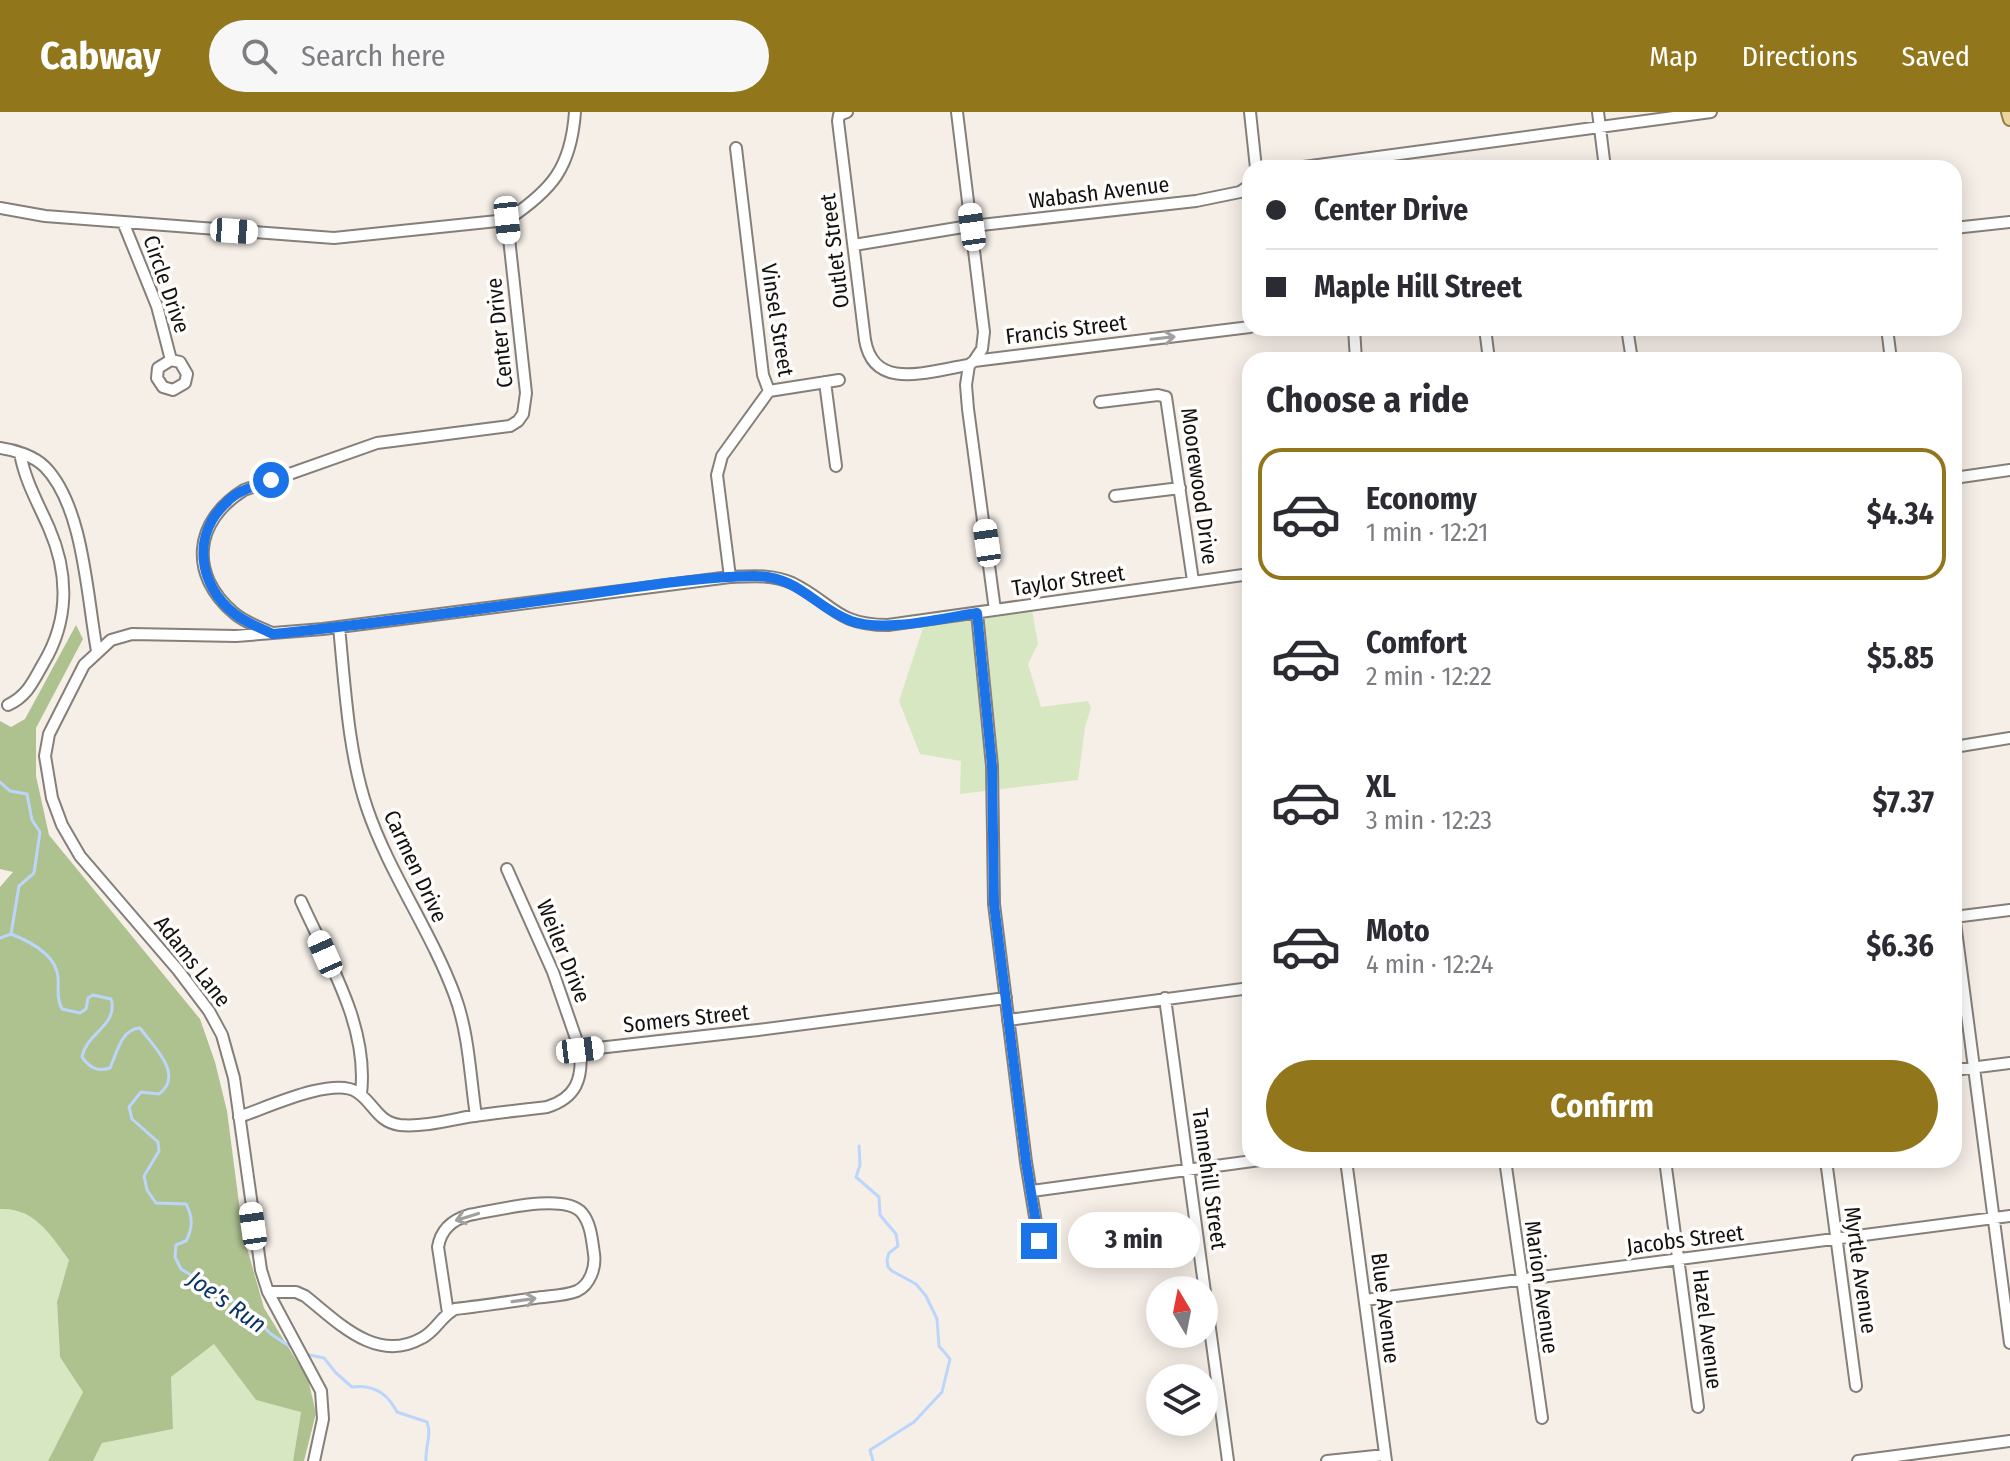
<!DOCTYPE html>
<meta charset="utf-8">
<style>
:root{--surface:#fff;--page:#f7f7f7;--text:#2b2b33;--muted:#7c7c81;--line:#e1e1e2;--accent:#91761c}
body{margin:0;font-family:"Fira Sans Condensed",sans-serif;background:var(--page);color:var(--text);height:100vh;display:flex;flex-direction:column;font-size:30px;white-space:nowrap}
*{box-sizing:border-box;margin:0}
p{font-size:26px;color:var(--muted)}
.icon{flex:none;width:44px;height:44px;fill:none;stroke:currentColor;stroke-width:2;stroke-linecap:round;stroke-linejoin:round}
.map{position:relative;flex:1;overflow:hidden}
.panel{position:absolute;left:1242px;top:240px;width:720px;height:816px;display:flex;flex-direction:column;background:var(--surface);border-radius:24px;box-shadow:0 4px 20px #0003}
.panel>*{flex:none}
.top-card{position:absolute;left:1242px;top:48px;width:720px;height:176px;border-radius:24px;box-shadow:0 4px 20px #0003;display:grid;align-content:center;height:176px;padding:0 24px;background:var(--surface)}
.needle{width:52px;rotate:350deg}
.tools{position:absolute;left:1146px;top:1164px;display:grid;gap:16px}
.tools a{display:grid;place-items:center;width:72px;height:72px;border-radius:50%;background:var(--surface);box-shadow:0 4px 20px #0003;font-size:40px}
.end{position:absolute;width:36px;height:36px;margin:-18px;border:10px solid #1a73e8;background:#fff;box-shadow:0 0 0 4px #fff}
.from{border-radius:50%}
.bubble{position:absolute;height:56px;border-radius:28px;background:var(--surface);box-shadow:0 4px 20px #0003;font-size:26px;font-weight:700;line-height:56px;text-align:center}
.car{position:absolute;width:24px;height:48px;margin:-24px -12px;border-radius:10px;box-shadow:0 0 6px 2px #0007;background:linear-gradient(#fff 24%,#345 0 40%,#fff 0 76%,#345 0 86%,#fff 0)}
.top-card b{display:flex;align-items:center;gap:28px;height:76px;font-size:30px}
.top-card b+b{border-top:2px solid var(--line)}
.top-card i{width:20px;height:20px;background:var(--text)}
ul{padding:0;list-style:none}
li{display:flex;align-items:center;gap:24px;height:132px;margin:0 16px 12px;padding:0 8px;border:4px solid transparent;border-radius:24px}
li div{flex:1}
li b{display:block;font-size:30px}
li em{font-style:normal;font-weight:700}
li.on{border-color:var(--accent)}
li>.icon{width:72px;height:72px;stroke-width:1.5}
h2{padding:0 24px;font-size:36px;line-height:96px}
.cta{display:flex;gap:16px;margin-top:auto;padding:16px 24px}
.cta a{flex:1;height:92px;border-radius:48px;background:var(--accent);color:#fff;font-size:32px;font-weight:700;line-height:92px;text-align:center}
header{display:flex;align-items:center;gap:48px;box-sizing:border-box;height:112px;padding:0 40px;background:var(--accent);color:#fff}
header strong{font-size:38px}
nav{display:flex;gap:44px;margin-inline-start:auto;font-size:28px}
.search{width:560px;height:72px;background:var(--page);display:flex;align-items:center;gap:20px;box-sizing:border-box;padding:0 28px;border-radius:44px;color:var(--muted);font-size:30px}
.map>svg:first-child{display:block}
</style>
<header>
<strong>Cabway</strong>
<div class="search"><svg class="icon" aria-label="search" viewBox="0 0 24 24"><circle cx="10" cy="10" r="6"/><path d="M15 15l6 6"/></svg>Search here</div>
<nav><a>Map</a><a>Directions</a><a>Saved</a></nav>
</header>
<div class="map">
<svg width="2010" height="1349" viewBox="0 0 2010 1349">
<rect width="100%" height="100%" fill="#f6efe8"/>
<path fill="#d7e7c1" d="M1032,498L1038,532L1028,552L1041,595L1088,589L1091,596L1085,615L1078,668L960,682L961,649L920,642L899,589L924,513Z
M14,1096L44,1112L70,1148L57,1190L60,1245L83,1280L48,1349H0V1097Z
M214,1232L256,1288L301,1299L293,1349H93L102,1331L173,1317L171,1265Z"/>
<path fill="#aec290" d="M76,513L83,527L36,616V664L49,723L200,907L215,950L227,999L243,1122L264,1196L308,1267L316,1301L304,1349H293L301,1300L256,1288L214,1232L171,1265L173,1317L102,1331L93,1349H48L83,1280L60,1245L57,1190L69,1148C51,1123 34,1095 0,1097V775L13,760L0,757V609L11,615L25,607Z"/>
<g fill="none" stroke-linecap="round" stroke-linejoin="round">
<path stroke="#bbd6fa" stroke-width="3" d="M0,670L10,679L27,682L32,708L40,720L34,761L19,774L11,822
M0,826L11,822C29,829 56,843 58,865C59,877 56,885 62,897L80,901L86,897L88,886L93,883L111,887C119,913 86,921 82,945C90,956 97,960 110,956C117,941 121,917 140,916C153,934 185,963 159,982L141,980L129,995L132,1007L158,1030L159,1039L144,1064L147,1078L156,1091L186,1092C193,1105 193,1116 186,1129L176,1133L175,1145L181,1157L242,1194L271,1222L298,1240
M859,1034L860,1053L856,1065L879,1085L880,1103L896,1122L898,1134L889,1141L887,1148L888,1155L892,1159L916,1172L926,1184L937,1207L939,1234L950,1247L942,1280L914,1310L870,1338L873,1349
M305,1242L324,1246L336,1261L352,1275C373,1272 388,1282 397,1300L427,1310C432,1323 425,1335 426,1349"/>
<defs>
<path id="minor" d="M847,0L839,3L838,9L865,228C874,281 931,258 969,253L974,249L1250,215
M957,0L984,220L982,237L974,249
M1250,0L1256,56
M1598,0L1605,56
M1296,56L1711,0
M0,96L45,104L334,126L507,108L526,281L523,302L518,309L510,314L377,331L244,378C194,409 188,462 234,501C244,510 259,515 272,521
M507,108C552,78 571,56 575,0
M123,110L157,194L171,248L158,256L157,266L163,275L173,278L185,271L187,262L180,250L171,248
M1954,116L2010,110
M854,133L963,115L1196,89L1240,80L1250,73
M1354,216L1356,248
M1485,216L1489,248
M1627,216L1632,248
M1887,216L1891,248
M969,253L966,273L968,297L995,498
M825,270L836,354
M769,279L839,268
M1100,290L1158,283L1166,285L1193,469
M0,336C15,338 34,344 45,355C84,395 87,486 97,539
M1954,366L2010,358
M1115,384L1180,376
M730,465L717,363L722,344L769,279L763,263L736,36
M977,501L992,654L994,792L1026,1050L1039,1129
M339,515C345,574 348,640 367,696C389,761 431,819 455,884C469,922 470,964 476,1004
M8,593C27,584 33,570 43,552C69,509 69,462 49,416C38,391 25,369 20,341
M1954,635L2010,626
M507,757L553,860L580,938
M301,789C328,849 369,914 361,982
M1954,803L2010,1231
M1954,805L2010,798
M1165,886L1228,1349
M1008,908L1250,876
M1954,958L2010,951
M239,1005C266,996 333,964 357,980C374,991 377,1010 400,1013C421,1015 446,1009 467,1005C494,1001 521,998 547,995C576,986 583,967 580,938L758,918L1006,886
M1346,1048L1386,1349
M1505,1048L1542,1306
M1665,1048L1698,1295
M1826,1048L1856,1274
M1032,1079L1260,1048
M268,1180H296L305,1184C338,1210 376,1252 422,1226C436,1219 441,1204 455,1197C482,1194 508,1190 535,1186C548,1184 565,1184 577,1179C590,1173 596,1155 594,1142C592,1128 591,1112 582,1101C564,1080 494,1099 469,1103C452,1108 441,1117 438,1135L448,1201
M1365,1188L2010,1104
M314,1349L323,1307L321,1279L268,1180L261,1158L234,966L222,923L209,899L178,858L80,744L62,713L52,686L45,644L49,622L84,553L111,528L132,522L236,524L323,517L730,465C751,464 772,462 792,471C833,491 835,513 888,513L1250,462
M1327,1349L1385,1343
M1858,1349L2010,1329"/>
<path id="major" d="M2008,0L2010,7"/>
</defs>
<use href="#minor" stroke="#857f79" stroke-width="14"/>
<use href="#major" stroke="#967e42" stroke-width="16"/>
<use href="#minor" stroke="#fff" stroke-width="10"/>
<use href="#major" stroke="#ebd59e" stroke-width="12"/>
</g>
<defs><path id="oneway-shaft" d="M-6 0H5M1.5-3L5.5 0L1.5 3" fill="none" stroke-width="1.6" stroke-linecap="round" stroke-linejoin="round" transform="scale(2)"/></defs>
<g stroke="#a1a09f">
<use href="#oneway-shaft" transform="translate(1163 226) rotate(-6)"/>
<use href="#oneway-shaft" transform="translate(467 1105) rotate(163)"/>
<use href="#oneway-shaft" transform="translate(524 1188) rotate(-8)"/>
</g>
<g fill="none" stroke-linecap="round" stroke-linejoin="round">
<path stroke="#1a73e8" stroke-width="10" d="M271,368C256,374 238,378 227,390C191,423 198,473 235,502C246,511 261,516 273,522C374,512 474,498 574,484C633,476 694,465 754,464C799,464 814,495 851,509C885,521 942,506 977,501L992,654L994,792L1026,1050L1039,1129"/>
</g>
<g text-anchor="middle" stroke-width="7" stroke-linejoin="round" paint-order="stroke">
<g font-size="22" fill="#13110f" stroke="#fffdfc">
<text transform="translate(1099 80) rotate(-7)" y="8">Wabash Avenue</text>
<text transform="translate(834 139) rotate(-97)" y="8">Outlet Street</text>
<text transform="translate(167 172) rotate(71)" y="8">Circle Drive</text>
<text transform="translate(778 208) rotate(81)" y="8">Vinsel Street</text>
<text transform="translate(1066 217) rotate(-7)" y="8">Francis Street</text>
<text transform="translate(499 221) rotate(-96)" y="8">Center Drive</text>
<text transform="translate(1200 374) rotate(82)" y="8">Moorewood Drive</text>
<text transform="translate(1068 468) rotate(-8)" y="8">Taylor Street</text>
<text transform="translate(416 754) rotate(65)" y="8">Carmen Drive</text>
<text transform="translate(564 839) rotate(68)" y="8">Weiler Drive</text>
<text transform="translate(193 849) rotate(52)" y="8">Adams Lane</text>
<text transform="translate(686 906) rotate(-6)" y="8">Somers Street</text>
<text transform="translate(1210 1067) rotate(82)" y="8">Tannehill Street</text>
<text transform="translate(1685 1127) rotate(-7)" y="8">Jacobs Street</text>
<text transform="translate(1861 1158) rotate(82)" y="8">Myrtle Avenue</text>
<text transform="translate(1542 1175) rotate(82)" y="8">Marion Avenue</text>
<text transform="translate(1386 1196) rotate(83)" y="8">Blue Avenue</text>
<text transform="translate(1708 1217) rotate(83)" y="8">Hazel Avenue</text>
</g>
<g font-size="24" font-style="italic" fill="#083468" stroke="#fffdfc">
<text transform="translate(227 1190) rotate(35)" y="8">Joe's Run</text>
</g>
</g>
</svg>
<div class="tools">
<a><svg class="needle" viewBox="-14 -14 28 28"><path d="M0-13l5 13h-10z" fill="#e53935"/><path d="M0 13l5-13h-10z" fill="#7c7c81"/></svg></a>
<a><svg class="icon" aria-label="layers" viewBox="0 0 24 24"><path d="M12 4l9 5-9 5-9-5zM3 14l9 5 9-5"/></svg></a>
</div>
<i class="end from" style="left:271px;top:368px"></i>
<i class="end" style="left:1039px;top:1129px"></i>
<div class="bubble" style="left:1068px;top:1100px;width:132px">3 min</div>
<i class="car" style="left:507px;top:108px;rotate:174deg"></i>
<i class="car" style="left:972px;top:115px;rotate:352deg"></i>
<i class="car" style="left:234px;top:119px;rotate:94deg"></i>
<i class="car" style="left:987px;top:431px;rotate:352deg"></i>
<i class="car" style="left:325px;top:842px;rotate:336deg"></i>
<i class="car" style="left:580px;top:938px;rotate:83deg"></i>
<i class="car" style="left:253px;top:1114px;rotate:352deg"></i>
<div class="top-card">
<b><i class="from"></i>Center Drive</b>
<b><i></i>Maple Hill Street</b>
</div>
<section class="panel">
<h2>Choose a ride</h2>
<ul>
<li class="on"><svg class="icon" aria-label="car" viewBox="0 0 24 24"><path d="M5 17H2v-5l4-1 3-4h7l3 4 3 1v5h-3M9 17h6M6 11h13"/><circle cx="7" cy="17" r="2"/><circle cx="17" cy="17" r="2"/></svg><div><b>Economy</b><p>1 min · 12:21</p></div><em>$4.34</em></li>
<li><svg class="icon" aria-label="car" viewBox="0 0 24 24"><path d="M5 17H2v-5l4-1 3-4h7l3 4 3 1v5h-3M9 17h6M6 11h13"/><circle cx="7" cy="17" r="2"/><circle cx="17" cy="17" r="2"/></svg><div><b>Comfort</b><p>2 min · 12:22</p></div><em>$5.85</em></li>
<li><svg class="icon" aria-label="car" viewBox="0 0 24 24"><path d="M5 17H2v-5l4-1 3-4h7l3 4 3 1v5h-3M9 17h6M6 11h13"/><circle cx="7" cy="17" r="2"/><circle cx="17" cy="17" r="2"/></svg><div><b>XL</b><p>3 min · 12:23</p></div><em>$7.37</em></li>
<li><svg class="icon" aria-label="car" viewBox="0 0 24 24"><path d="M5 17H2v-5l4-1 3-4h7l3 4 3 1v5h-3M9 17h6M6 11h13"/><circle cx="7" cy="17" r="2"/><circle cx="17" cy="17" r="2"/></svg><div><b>Moto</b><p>4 min · 12:24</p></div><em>$6.36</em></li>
</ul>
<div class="cta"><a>Confirm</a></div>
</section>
</div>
